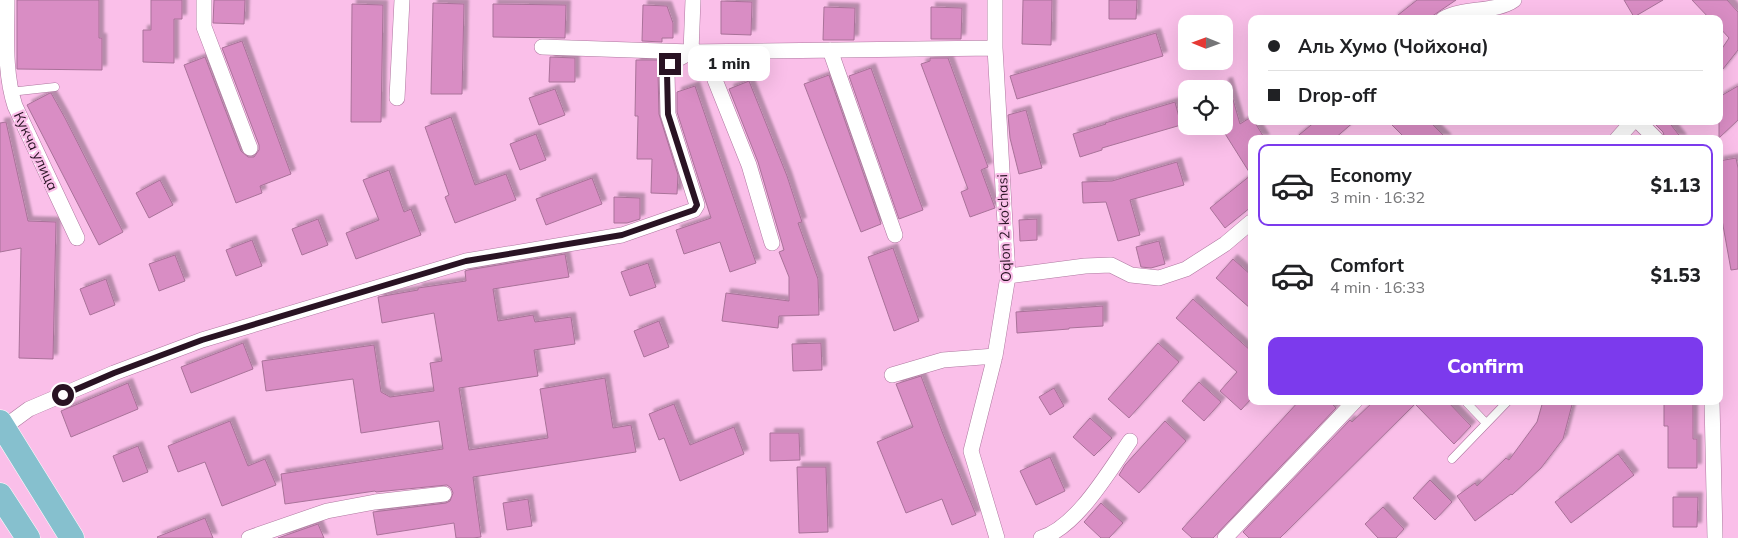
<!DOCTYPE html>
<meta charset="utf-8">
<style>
:root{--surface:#fff;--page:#f6f6f6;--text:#202124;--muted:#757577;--line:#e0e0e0;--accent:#7c3aed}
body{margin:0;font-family:Mulish,sans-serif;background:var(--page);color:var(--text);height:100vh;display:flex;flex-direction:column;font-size:19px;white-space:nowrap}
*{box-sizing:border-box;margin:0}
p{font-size:16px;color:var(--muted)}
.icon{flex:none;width:28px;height:28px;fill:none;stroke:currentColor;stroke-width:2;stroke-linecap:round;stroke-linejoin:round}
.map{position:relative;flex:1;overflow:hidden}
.side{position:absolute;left:1248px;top:135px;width:475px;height:270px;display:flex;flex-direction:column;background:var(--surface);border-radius:10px;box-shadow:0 5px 20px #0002}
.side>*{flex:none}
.hud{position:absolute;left:1248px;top:15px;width:475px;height:110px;border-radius:10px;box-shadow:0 5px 20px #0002;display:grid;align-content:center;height:110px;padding:0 20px;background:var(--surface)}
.needle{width:32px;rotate:271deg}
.tools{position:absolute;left:1178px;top:15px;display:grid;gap:10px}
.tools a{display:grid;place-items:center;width:55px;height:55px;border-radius:10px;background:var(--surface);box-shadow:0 5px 20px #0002;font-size:25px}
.end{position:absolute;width:22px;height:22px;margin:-11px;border:6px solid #291323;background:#fff;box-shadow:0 0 0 2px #fff}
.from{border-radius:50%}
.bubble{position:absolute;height:35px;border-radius:10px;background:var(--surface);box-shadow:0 5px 20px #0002;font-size:16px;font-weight:800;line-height:35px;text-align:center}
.hud b{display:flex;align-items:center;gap:18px;height:48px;font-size:19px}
.hud b+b{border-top:1px solid var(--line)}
.hud i{width:12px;height:12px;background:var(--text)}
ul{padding:9px 0 0;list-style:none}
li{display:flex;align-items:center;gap:15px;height:82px;margin:0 10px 8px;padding:0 10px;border:2px solid transparent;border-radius:10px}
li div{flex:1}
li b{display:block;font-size:19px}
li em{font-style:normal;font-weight:800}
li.current{border-color:var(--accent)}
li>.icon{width:45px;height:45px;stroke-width:1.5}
.cta{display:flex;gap:10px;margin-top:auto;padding:10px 20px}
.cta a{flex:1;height:58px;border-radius:10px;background:var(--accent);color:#fff;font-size:20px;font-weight:800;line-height:58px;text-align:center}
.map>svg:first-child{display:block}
</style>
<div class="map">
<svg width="1738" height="538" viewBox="0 0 1738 538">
<defs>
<filter id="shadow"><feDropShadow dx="4.5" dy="-4.5" stdDeviation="1" flood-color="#0004"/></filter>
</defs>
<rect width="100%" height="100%" fill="#fabfe9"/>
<path fill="#d98dc4" stroke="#a97299" filter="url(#shadow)" d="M17,0H99V38H102V70L17,69Z
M151,0H182V19H174V63L143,62V30H151Z
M214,0H245L244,24L213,23Z
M1023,0H1052L1051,45L1022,44Z
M1109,0H1137L1136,19H1109Z
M1417,0H1456L1428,19H1393Z
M1624,0H1663L1634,17Z
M1692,0H1727L1738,12V50L1719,74V53L1729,38L1719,27V19H1710Z
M721,1L752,2L751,35L721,34Z
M433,3L464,4L462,94H431Z
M352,4L383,5L381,122H351Z
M493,4L566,5L565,38L493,37Z
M643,5L667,6L673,23V38H662V42L642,41Z
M824,7L855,8L854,40H823Z
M931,7L962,8L961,39H931Z
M1156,33L1163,56L1017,99L1010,76Z
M242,41L291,174L260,186L262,193L236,203L184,65L205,57L241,151L248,157H254L259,150V145L222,48Z
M550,57L575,58V82H549Z
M930,58H948L988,167L981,170L995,208L970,217L961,192L968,189L921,64L930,61Z
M636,60H661L658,73L659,114L678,175L677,194L651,193L652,159H637L638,116H635Z
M871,68L923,210L899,219L849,76Z
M829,75L881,224L861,232L804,84Z
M749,81L787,176L802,222L798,223L818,279L819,315L779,316L778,328L722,321L726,293L789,301V277L779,252L784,250L758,162L729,89Z
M1228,82L1240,124L1251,117V121H1254L1265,139H1251V207L1225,228L1210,208L1251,175L1224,132V83Z
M695,86L756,263L730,272L720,242L684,254L676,230L711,218L677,112V92Z
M1738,86V120L1719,138V97Z
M555,89L565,115L539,125L529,98Z
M50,93H51L65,118L123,232L99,245L27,105Z
M1175,102L1181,125L1102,148V150L1080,157L1073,134L1106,124L1105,123Z
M1026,110L1042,168L1019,174L1010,138L1008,115Z
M451,117L475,185L506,174L516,200L455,223L445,197L449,195L425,127Z
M1316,121H1355L1334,139H1294Z
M1388,121H1429L1447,139H1406Z
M1652,121H1668L1682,139H1665L1663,132Z
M6,122L28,221L56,222L53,359L19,358L21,248L0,252V123Z
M536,134L546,160L520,170L510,144Z
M1736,158L1738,168V269L1731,270L1719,203V161Z
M1177,162L1184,185L1130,200L1140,235L1118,241L1106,202L1083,203L1082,182L1112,181Z
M389,170L404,212L411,209L421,235L356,259L346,233L379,220L363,180Z
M592,178L602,204L546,225L536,199Z
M160,180L173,205L149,218L136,193Z
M614,197L640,198V219L627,223H614Z
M318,219L328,245L302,255L292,229Z
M1037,219V240L1020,241L1019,220Z
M252,240L262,266L236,276L226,250Z
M1159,241L1165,264L1151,268L1141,267L1136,247Z
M893,248L919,321L894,331L868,257Z
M565,254L569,277L493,289L498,321L533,315L535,322L571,317L575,344L534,350L538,376L459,388L469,450L548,438L540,389L605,378L613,428L631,425L636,452L473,477L481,537L473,538H456L454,523L377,535L373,512L446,503L450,501L453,493L451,488L447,485L376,492L375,491L285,504L281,474L443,449L439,421L361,433L353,379L266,391L262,361L374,345L381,392L390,397L434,391L430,363L442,361L434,313L382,323L378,297L418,290V288L466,281L465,271L468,270Z
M175,255L185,281L159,291L149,264Z
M1233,259L1251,275V309L1216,278Z
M648,263L656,287L630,296L621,272Z
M106,279L115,305L90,315L80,289Z
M1193,299L1251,351V399L1241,410L1220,391L1237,372L1176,318Z
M1103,306V326L1069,328V329L1017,333L1016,312Z
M659,321L669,347L644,357L634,331Z
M243,343L253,369L191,393L181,367Z
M821,343L822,370L793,371L792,344Z
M1158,343L1179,362L1129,418L1108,399Z
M921,376L943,434L976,515L952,525L942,499L906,513L877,442L913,427L896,384Z
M1199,382L1221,402L1204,421L1182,401Z
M128,383L138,409L71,437L61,411Z
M1054,388L1064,406L1050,415L1039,397Z
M1299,401H1329L1336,408L1213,538H1192L1182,529Z
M1374,401H1447L1471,426L1454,444L1415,404L1280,538H1249L1243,532L1350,420L1352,422Z
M1543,401H1573L1563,439L1541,468L1512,495L1511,494L1475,521L1457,496L1475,483L1477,486L1506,458L1509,460L1537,422Z
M1664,401H1693V439H1697V468H1668V426H1664Z
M674,404L690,445L734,427L744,454L680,481L664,438L659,440L649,414Z
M1090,418L1112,438L1094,456L1073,437Z
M230,421L248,466L265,459L276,485L222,506L205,462L178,472L168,446Z
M1165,421L1186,441L1139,493L1119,475L1125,465Z
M770,433H799L800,460L770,461Z
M138,446L148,472L123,482L113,456Z
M1618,454L1634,475L1571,523L1555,502Z
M1050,457L1065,491L1036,505L1020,471Z
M797,467H826L828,532L799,533Z
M1430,480L1452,502L1435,520L1413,498Z
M1673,497H1698L1697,527H1673Z
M528,499L532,526L507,530L503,503Z
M1101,503L1123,523L1109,538H1101L1084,522Z
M1383,507L1404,529L1396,538H1378L1365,524Z
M205,518L213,538H158L157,537Z
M318,524L324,538H278Z"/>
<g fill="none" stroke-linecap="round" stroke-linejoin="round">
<defs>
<path id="lane" d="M10,92L55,87
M1465,401L1486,423
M1452,459L1508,401"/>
<path id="street" d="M7,0C7,36 4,72 15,106L77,238
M204,0V27L250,148
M995,0V48L1008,276L995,356L971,451L997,538
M1443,19C1464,7 1496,13 1514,0
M542,47L691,52L995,48
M830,50L895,235
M715,52V80L749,165L772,243
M397,98L402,0
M1638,121L1656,139
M1617,139L1633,121
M1008,276L1085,266L1111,265L1131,275L1159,278L1186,269L1225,244L1251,222
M892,375L943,360L995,356
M1712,401L1715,538
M3,428L29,409L114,373L202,340L466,261L622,235L694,210L697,205L668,114L667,73L669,64L691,52L693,0
M249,538L327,511L375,502L444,494
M1041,538C1077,527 1109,471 1130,441
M1225,538L1355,401"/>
<path id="primary" d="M0,422L72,538
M0,495L28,538"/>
</defs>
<use href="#lane" stroke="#ae779f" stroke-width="9"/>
<use href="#street" stroke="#ae779f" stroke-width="16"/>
<use href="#primary" stroke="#fff" stroke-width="25"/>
<use href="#lane" stroke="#fff" stroke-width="8"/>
<use href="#street" stroke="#fff" stroke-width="15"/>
<use href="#primary" stroke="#86c0ce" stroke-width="24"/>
</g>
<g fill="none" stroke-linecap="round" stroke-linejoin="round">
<path stroke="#291323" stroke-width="6" d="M63,395L114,373L202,340L466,261L622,235L694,210L697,205L668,114L667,73L670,64"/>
</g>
<g text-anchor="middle" stroke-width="4.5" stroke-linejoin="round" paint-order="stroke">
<g font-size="14" fill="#291323" stroke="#fabfe9">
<text transform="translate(36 151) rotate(65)" y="5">Кукча улица</text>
<text transform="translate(1004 228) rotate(-92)" y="5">Oqlon 2-ko‘chasi</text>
</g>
</g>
</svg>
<div class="tools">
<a><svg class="needle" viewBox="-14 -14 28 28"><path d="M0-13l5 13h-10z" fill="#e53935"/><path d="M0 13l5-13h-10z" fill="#757577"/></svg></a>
<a><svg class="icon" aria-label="locate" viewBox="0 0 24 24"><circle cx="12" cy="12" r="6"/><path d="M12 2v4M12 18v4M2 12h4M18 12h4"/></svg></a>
</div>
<i class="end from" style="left:63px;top:395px"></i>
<i class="end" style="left:670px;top:64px"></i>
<div class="bubble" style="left:688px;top:46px;width:82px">1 min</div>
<div class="hud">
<b><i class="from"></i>Аль Хумо (Чойхона)</b>
<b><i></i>Drop-off</b>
</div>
<section class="side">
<ul>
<li class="current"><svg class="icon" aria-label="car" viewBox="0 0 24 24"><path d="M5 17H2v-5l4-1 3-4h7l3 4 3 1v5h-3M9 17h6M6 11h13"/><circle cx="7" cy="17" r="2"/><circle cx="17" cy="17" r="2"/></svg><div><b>Economy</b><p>3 min · 16:32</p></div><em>$1.13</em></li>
<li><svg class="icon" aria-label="car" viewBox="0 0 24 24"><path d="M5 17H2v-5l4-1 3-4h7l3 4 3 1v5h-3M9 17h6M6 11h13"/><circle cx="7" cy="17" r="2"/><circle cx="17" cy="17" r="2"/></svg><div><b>Comfort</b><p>4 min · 16:33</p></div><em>$1.53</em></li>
</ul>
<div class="cta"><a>Confirm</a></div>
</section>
</div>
